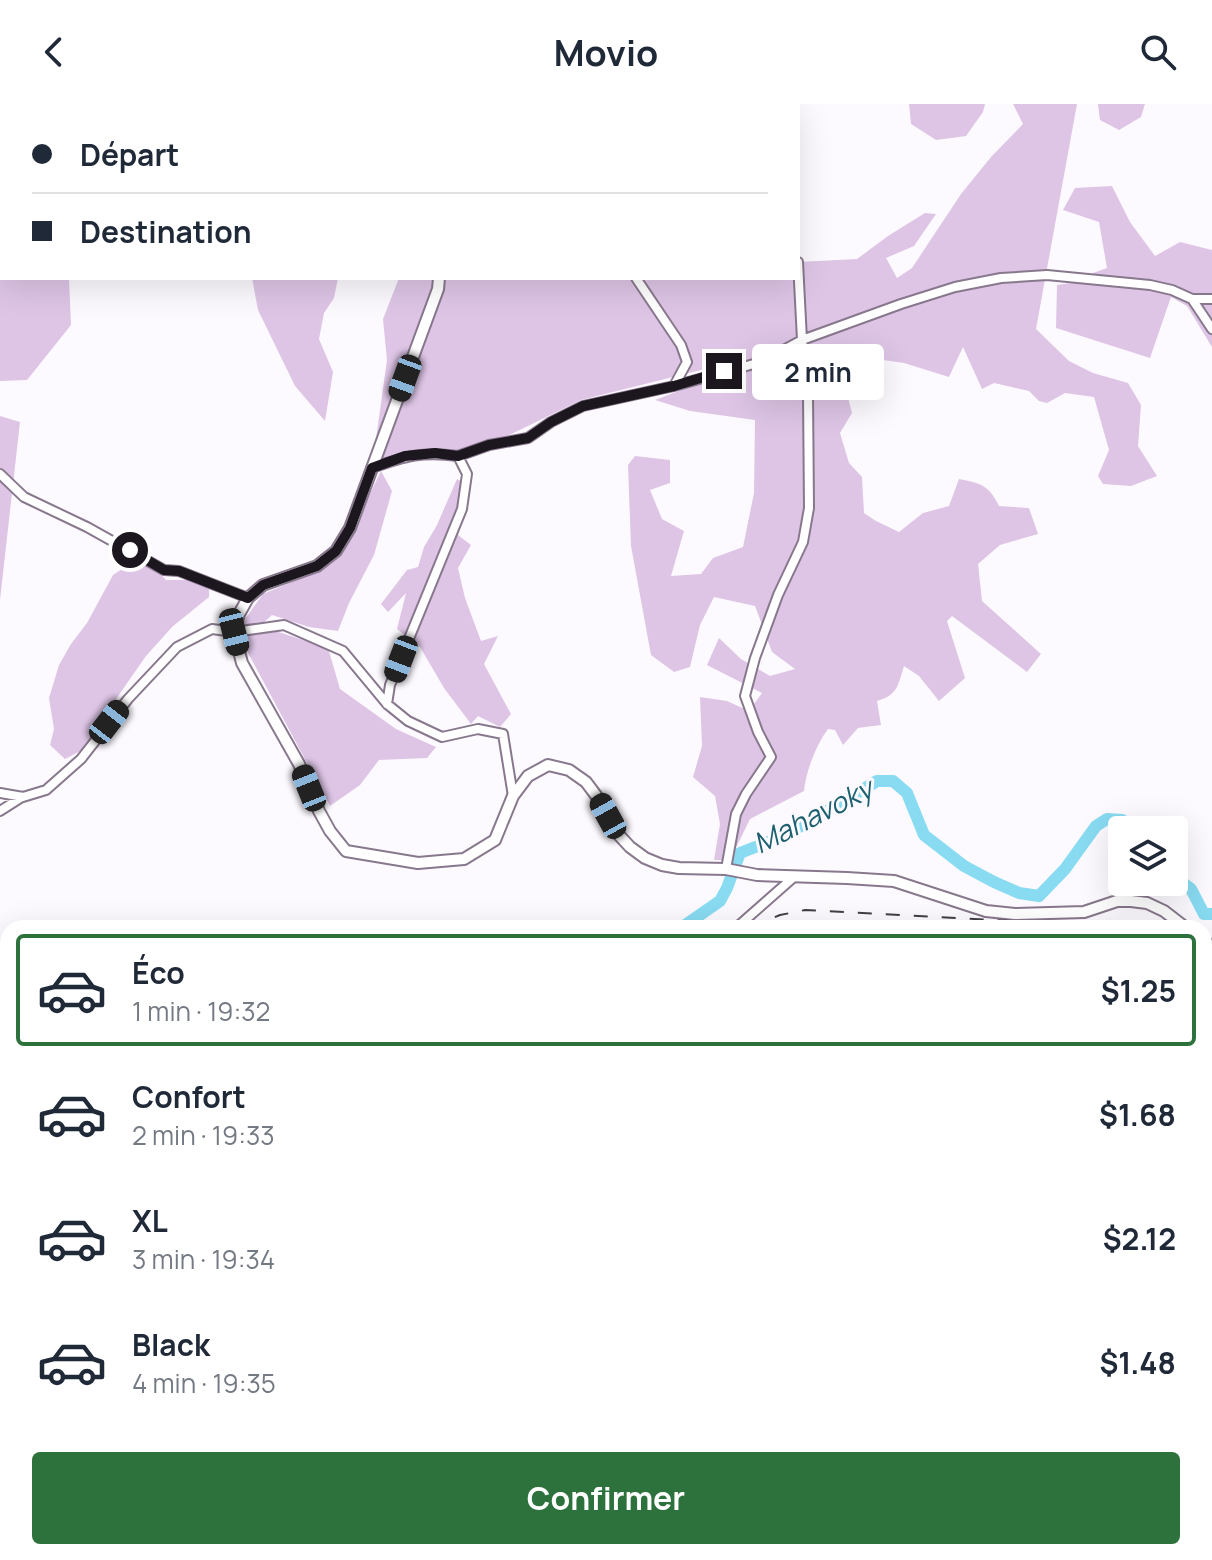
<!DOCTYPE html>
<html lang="fr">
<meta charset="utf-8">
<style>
:root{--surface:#fff;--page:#f2f2f3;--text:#1f2937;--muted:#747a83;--line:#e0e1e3;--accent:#2d713c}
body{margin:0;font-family:Manrope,sans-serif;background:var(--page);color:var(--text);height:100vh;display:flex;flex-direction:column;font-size:30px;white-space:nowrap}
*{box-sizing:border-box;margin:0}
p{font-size:26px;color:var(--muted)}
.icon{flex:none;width:44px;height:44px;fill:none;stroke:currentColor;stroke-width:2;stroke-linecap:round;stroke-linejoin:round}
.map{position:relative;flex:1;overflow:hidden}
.panel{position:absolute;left:0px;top:816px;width:1212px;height:640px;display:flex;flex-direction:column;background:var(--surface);border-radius:24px 24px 0 0;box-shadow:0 8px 32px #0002}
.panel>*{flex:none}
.top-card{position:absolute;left:0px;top:0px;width:800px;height:176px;box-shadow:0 8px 32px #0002;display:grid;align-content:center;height:176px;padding:0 32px;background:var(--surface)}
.tools{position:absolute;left:1108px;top:712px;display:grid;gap:16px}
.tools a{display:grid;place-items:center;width:80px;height:80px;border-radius:8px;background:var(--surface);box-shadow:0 8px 32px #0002;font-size:40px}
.end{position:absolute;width:36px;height:36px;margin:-18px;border:10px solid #1c161e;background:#fff;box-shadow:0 0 0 4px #fff}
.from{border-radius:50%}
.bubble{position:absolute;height:56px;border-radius:8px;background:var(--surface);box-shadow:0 8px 32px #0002;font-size:26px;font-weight:700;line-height:56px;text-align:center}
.car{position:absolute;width:24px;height:48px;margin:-24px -12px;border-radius:10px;box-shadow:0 0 6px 2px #0007;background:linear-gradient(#222 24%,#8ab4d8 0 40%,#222 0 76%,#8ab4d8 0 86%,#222 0)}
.top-card b{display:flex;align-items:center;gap:28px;height:76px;font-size:30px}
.top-card b+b{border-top:2px solid var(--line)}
.top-card i{width:20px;height:20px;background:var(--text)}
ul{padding:14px 0 0;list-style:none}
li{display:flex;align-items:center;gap:24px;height:112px;margin:0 16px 12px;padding:0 16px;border:4px solid transparent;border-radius:8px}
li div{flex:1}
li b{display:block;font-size:30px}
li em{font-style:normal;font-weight:700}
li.active{border-color:var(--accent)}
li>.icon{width:72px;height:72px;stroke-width:1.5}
.button{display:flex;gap:16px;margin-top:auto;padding:16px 32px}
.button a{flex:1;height:92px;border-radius:8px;background:var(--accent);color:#fff;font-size:32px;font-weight:700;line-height:92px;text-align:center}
header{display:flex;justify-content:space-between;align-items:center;height:104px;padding:0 32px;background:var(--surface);font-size:36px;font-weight:700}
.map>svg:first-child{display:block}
</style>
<header><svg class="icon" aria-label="back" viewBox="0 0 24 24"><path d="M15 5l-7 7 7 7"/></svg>Movio<svg class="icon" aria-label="search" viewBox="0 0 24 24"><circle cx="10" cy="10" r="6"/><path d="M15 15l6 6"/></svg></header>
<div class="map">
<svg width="1212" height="1456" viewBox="0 0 1212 1456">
<rect width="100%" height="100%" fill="#fdfaff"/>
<path fill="#dec5e6" d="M0,0H349L350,2H2V174H69L71,221L27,276L0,277Z
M909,0H985L983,8L966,32L936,36L911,20Z
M1013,0H1077L1036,225L1069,257L1093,269L1128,279L1141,301L1138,342L1157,372L1131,382L1103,380L1098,372L1109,346L1094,293L1065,289L1047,299L1039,297L1029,287L994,279L982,285L963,243L949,273L904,259L883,256L846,286L852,309L840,329L849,359L862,373L864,409L876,417L899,428L923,409L949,402L959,375C980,379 989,381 999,402L1029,404L1038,430L1000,441L978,460L982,497L1041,550L1027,568L952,512L947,517L965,574L939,597L919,572L904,562C898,581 898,591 877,597L881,621L858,624L843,641L835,626L828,625C816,641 806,667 804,687L750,715L730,756H714L720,720L715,692L693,673L702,642L700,593L727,597L749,607L762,589L707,561L719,534L741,555L770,572L795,565L772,548L755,502L714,493L700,521L690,563L674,568L651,551L631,442L628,361L635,352L670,356V379L650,386L662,415L684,427L671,472L701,470L713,454L743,443L754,389L755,316L690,307L655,296L720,271L705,265L581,296L489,341L458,352H405L372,364L387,256L383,215L399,174H798V158L857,155L888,132L925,109L936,110L914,142L886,154L897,174L912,164L961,90L991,53L1023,20Z
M1098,0H1145L1141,13L1119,26L1100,16Z
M1112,82L1130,118L1155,152L1180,138L1212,146V243L1187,202L1171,193L1150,254L1056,224L1057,181L1092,176L1093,169L1107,164L1099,118L1063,106L1075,84Z
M252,174H338L334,194L324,209L319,235L333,268L325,317L295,282L258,206Z
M0,312L20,318L0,496Z
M381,367L392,387L374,451L349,499L338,527L309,523L272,511L260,522L328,544L340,585L396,625L436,643L427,654L379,656L360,681L330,702L246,545L242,519L263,490L321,466L342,448Z
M457,375L466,380L458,431L471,441L458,464L465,494L481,537L498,532L484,560L511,610L500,623L478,612L471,620L444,584L420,543L397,525L406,489L388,508L381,500L407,466L418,463L424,443L437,421Z
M135,453L157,466L166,476H192L209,480V493L172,523L146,552L114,598L90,642L65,655L50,641L54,625L49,594L59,561L71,540L87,519L113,471L125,463Z
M8,1293V1381L0,1384V1295Z"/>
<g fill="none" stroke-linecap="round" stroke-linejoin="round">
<path stroke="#88dbf1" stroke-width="12" d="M1174,772L1191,785L1204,810H1212
M681,824L720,797L727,784L740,749L776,735L809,718L877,677H893L907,689L924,731L964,762L994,778L1019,789L1039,792L1065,765L1096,722L1107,715L1122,716L1137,726
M0,995L8,993"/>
<defs>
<path id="minor" d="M559,0V2
M765,2V0
M1192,195L1212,225
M674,282L761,258L802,236L901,200L955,183L1001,174L1047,171L1150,181L1172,186L1192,195H1212
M458,352L489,341L528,334L551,318L583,302L674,282L687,258L681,241L636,174
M372,364C405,352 423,347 458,352L467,370L462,405L390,581L387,600
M0,370L24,393L87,423L164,466L179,467L248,494
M0,689L23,693L46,686L81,655L128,595L177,543L212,525L234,528L284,521L343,547L387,600L408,617L442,633L478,625L503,630L513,692
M0,707L22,693
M726,765L736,710L746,690L771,653L758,628L745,592L755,554L778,491L803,438L809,404L808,291L802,236L798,158
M736,824L795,772
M1204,924L1212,920
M0,1023L8,1020
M1204,1414L1212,1412
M638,1448L641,1456
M1031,1448L1040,1451L1051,1448
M92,1456L105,1448
M902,1456L931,1448
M1003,1456L1016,1448
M1096,1456L1098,1448"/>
<path id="major" d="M455,0V2
M439,174L438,185L350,424L336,447L317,462L263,481L248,494L239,510L234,528L242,559L299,660L319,707L330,727L346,747L418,759L464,755L495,736L513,692L528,672L548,661L569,666L586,678L598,694L617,729L630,743L645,754L662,761L679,764L726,765L757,771L847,774L894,777L986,807L1015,810L1084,808L1117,797H1131L1147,799L1164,807L1186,824
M1204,837L1212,843"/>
</defs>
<use href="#minor" stroke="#88788d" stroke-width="12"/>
<use href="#major" stroke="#88788d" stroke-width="14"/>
<use href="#minor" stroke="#fff" stroke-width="8"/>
<use href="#major" stroke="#fff" stroke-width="10"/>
<path stroke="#433d45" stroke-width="2" stroke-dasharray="14 14" stroke-linecap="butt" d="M749,824L780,811L805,806L1051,819L1144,820L1154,824
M0,1030L8,1027
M1204,1085L1212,1099"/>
</g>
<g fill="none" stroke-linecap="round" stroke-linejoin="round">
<path stroke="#1c161e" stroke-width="10" d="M130,446L164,466L179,467L248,494L263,481L317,462L336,447L350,424L372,364L405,352L435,349L458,352L489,341L528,334L551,318L583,302L674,282L724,267"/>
</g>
<g text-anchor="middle" stroke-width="6" stroke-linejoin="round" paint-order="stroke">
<g font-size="28" font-style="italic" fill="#1d6070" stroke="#fdfaff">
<text transform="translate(813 712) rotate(-27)" y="10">Mahavoky</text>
</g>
</g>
</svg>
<div class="tools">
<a><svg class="icon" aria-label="layers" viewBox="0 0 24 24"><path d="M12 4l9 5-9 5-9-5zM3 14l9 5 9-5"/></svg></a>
</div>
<i class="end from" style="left:130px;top:446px"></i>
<i class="end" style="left:724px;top:267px"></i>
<div class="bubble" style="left:752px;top:240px;width:132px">2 min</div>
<i class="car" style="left:405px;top:274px;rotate:200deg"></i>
<i class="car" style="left:234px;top:528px;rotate:166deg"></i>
<i class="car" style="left:401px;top:555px;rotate:201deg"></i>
<i class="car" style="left:109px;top:618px;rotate:38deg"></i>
<i class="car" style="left:309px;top:684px;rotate:338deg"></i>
<i class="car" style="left:608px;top:712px;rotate:331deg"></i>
<div class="top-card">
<b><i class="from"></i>Départ</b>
<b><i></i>Destination</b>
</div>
<section class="panel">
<ul>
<li class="active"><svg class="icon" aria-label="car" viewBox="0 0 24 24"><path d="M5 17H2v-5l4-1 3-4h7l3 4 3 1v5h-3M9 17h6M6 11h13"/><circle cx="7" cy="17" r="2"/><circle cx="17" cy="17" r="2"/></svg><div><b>Éco</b><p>1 min · 19:32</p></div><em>$1.25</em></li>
<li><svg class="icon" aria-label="car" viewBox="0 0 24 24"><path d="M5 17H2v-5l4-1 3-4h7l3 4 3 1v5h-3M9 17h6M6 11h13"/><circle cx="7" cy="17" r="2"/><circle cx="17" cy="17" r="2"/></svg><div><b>Confort</b><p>2 min · 19:33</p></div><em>$1.68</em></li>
<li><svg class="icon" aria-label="car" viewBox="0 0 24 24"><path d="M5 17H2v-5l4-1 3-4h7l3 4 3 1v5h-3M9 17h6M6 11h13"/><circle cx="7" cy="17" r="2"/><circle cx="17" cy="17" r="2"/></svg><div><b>XL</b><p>3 min · 19:34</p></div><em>$2.12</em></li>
<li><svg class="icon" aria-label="car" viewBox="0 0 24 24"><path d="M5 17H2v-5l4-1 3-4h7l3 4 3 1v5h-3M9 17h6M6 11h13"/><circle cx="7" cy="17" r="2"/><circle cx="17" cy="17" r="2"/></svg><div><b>Black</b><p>4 min · 19:35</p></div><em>$1.48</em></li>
</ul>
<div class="button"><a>Confirmer</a></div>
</section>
</div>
